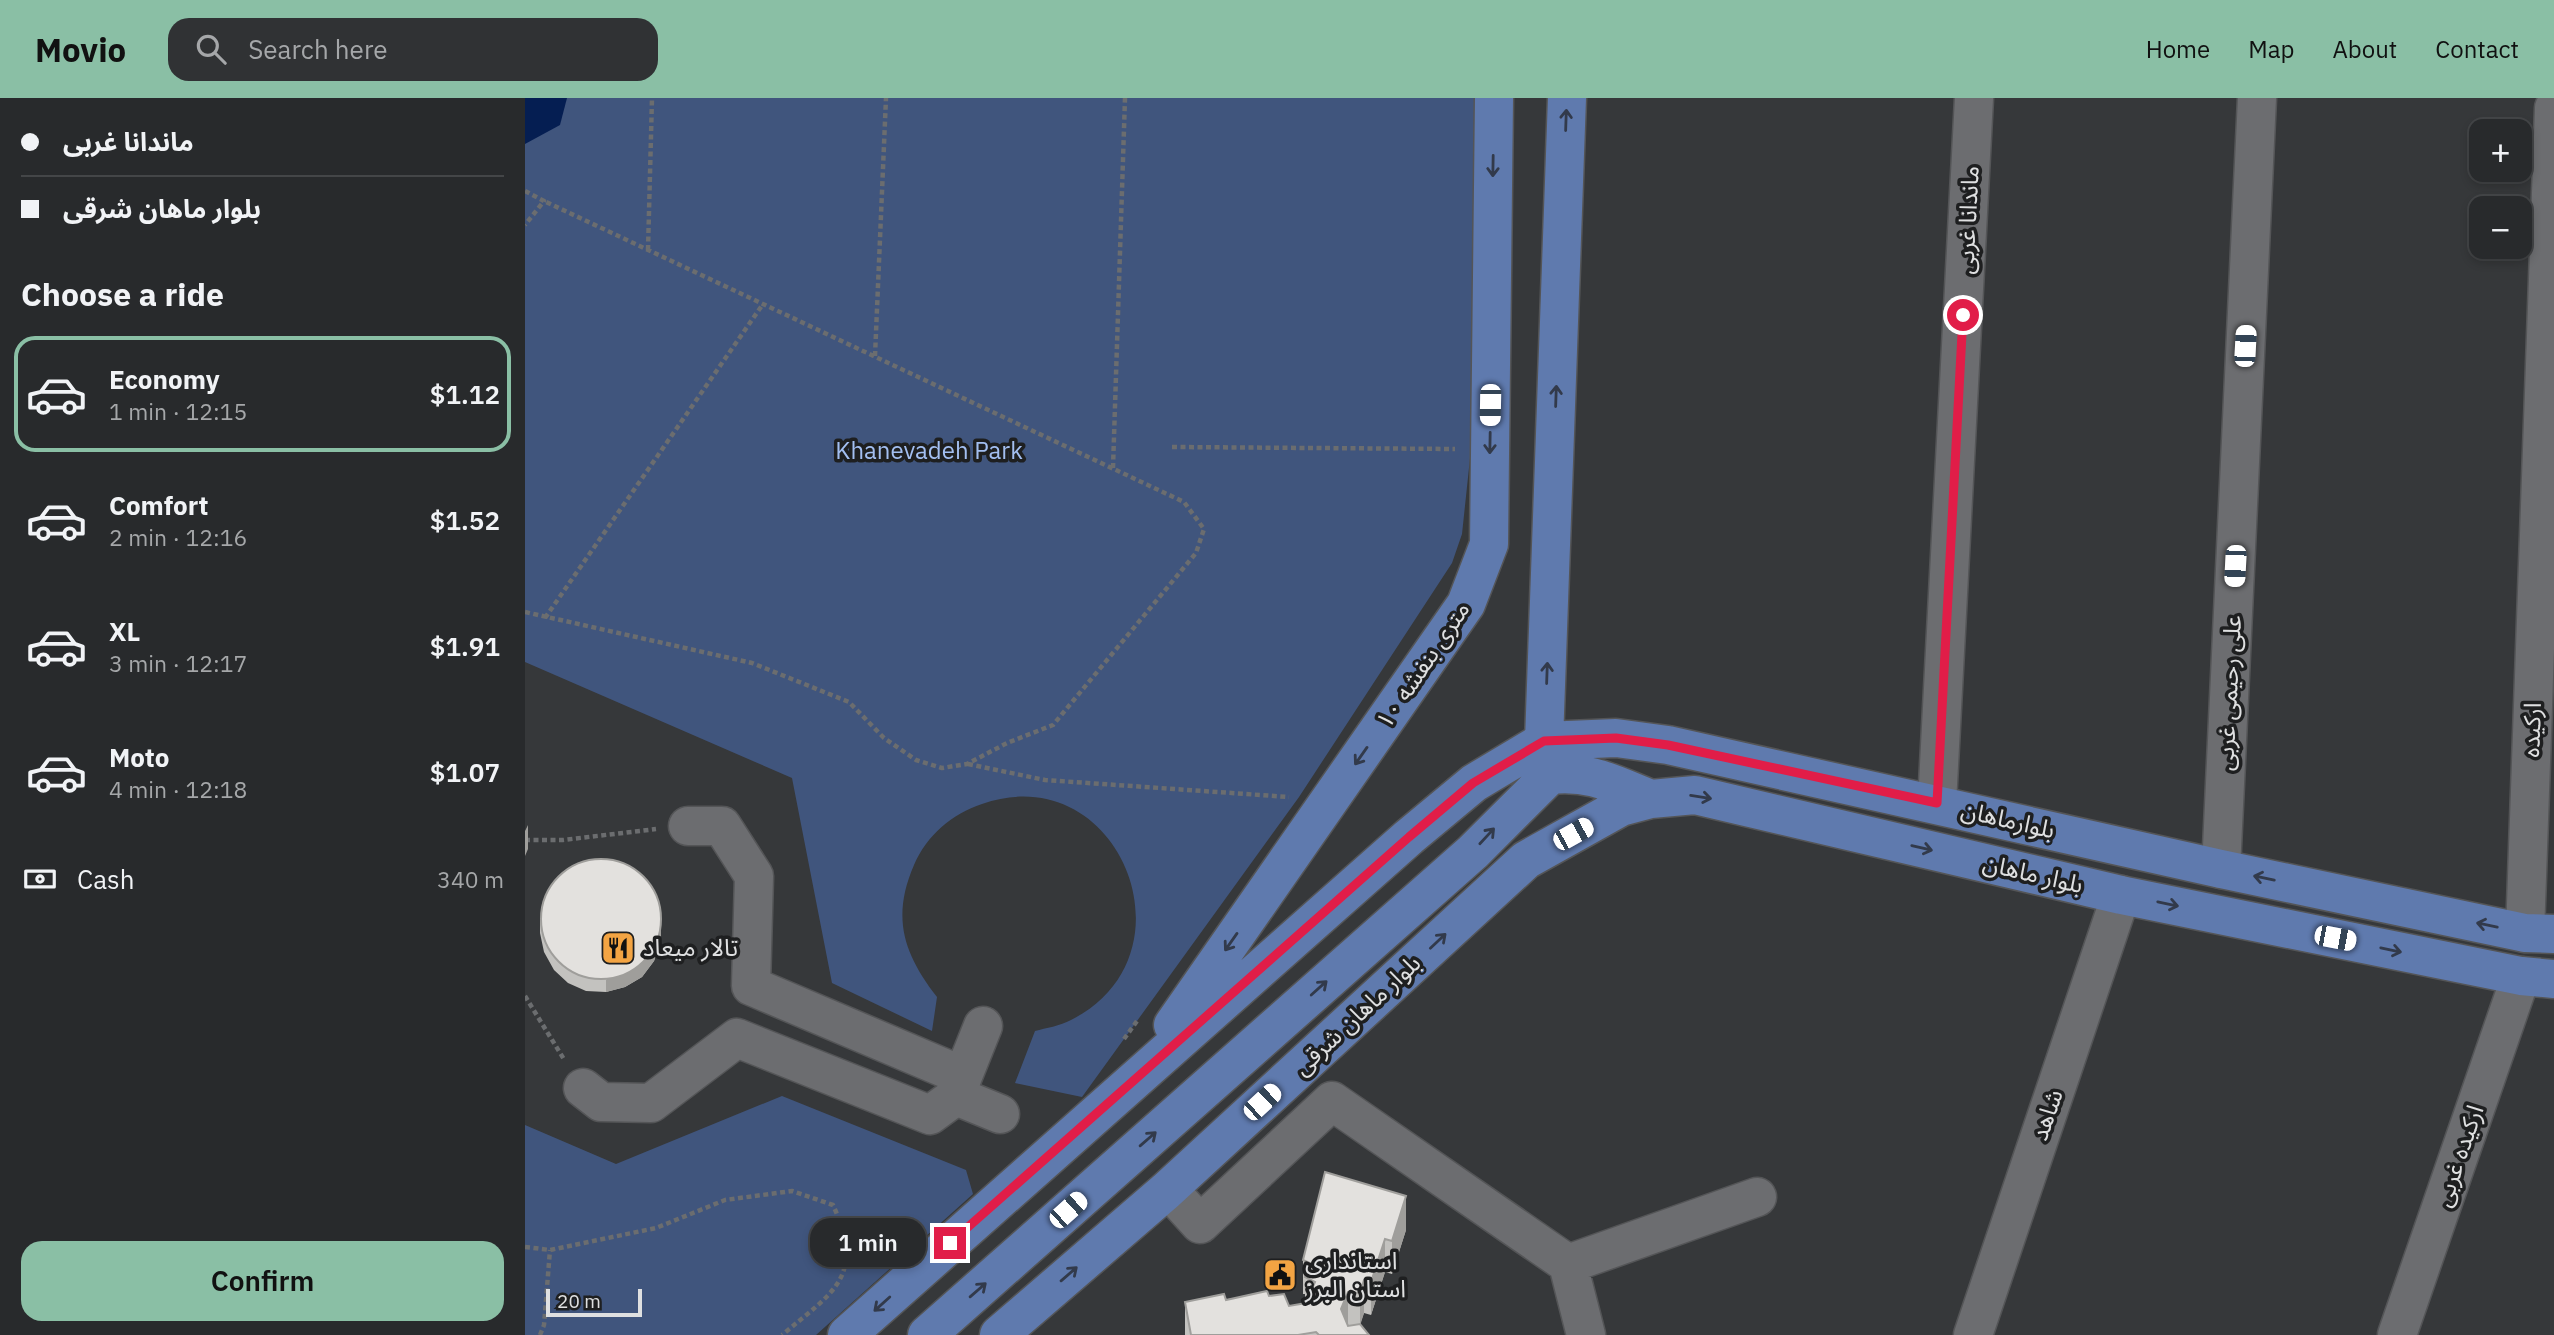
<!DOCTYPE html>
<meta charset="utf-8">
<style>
:root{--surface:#282a2c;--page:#303234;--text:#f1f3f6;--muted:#a5a7a9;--line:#444648;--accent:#8abfa5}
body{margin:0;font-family:"IBM Plex Sans","Noto Sans Arabic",sans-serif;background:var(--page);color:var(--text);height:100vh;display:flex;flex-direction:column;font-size:26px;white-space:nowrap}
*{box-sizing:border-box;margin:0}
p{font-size:23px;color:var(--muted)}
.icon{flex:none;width:38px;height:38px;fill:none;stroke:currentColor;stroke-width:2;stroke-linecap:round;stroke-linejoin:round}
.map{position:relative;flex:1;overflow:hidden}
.side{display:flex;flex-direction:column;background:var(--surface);width:525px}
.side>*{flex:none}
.guide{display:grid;align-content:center;height:154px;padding:0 21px;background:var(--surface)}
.tools{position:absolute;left:1944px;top:21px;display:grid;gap:14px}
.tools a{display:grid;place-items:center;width:63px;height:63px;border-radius:14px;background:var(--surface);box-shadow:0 4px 10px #0003,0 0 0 2px var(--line);font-size:35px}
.scale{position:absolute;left:21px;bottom:18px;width:96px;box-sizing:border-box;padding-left:7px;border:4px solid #dfe0e1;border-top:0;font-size:19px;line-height:24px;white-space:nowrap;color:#dfe0e1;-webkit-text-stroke:5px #1e1f20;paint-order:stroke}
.end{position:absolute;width:32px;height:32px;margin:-16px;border:9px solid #e11d48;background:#fff;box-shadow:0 0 0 4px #fff}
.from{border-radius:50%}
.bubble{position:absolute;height:49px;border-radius:21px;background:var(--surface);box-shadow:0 4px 10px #0003,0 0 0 2px var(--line);font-size:23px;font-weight:600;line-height:49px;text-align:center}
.car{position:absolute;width:21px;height:42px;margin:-21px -10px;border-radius:9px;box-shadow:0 0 5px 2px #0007;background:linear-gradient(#fff 24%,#345 0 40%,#fff 0 76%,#345 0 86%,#fff 0)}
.guide b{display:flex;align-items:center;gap:24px;height:66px;font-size:26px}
.guide b+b{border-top:2px solid var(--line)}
.guide i{width:18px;height:18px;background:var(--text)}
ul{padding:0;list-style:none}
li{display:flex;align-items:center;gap:21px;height:116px;margin:0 14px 10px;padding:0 7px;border:4px solid transparent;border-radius:21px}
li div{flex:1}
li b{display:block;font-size:26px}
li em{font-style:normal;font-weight:600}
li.selected{border-color:var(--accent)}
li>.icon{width:63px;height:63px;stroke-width:1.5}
h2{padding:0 21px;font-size:32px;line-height:84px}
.pay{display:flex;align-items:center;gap:18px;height:77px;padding:0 21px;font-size:26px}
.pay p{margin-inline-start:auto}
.button{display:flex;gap:14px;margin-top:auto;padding:14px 21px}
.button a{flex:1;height:80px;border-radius:21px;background:var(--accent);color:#111;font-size:28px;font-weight:600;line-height:80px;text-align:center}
header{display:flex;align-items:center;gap:42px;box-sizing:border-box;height:98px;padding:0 35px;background:var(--accent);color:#111}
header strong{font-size:33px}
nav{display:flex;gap:38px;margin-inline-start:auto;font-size:24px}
.search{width:490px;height:63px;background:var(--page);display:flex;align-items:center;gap:18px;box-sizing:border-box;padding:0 24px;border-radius:21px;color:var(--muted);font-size:26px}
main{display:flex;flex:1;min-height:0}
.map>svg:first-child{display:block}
</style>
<header>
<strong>Movio</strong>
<div class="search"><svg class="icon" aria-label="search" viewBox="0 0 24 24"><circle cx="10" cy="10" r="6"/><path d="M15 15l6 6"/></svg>Search here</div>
<nav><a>Home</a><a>Map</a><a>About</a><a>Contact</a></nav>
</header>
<main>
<section class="side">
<div class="guide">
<b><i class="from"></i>ماندانا غربی</b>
<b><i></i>بلوار ماهان شرقی</b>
</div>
<h2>Choose a ride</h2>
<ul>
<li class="selected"><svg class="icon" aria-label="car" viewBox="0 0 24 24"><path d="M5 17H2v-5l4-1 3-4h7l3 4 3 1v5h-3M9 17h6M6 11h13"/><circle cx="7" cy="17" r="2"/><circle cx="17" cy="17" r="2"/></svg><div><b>Economy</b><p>1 min · 12:15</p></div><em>$1.12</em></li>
<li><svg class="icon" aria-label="car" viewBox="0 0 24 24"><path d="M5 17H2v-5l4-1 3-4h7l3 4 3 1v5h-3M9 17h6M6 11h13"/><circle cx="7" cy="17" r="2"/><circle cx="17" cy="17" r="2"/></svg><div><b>Comfort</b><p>2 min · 12:16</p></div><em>$1.52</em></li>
<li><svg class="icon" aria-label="car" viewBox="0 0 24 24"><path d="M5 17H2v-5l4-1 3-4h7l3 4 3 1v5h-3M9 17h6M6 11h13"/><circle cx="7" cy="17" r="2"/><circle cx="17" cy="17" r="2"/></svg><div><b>XL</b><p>3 min · 12:17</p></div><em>$1.91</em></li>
<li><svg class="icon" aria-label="car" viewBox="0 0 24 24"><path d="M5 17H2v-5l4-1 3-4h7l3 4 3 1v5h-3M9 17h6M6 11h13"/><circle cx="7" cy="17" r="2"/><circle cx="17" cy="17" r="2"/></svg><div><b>Moto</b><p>4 min · 12:18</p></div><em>$1.07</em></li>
</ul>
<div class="pay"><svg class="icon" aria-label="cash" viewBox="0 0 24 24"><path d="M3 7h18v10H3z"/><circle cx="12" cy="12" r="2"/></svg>Cash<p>340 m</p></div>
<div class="button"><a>Confirm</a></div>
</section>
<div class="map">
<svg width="2029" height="1237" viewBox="0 0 2029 1237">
<rect width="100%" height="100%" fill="#36383a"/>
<path fill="#40557d" d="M0,0H952L946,351L937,436L927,465L774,699L557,999L490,985L510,933C521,930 535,928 546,922C675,857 594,658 457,706C427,716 402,737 389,767C366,820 379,856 412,899L407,933L307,885L267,680L0,564Z
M257,998L441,1072L448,1096L291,1237H0V1027L91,1066Z"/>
<path fill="#051e52" d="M0,0H42L35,27L0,46Z"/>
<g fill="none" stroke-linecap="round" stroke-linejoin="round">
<defs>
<path id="minor" d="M1412,705L1449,0
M163,728H197L229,778L226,888L438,978L431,998L475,1016
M1696,771L1732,0
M2000,835L2029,10
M438,978L458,928
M58,990L76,1004L126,1005L212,940L405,1017L431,998
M655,1104L675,1126L807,1003L1043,1166L1232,1099
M1043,1166L1061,1237
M1448,1237L1596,797
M1872,1237L1996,878"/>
<path id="major" d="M1023,666L1019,643L1042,0
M648,927L941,506L964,446L969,0
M322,1237L884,739L949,685L1019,643L1091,640L1143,647L1696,771L2000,835L2029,836
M402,1237L948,754L1025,677C1069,673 1087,686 1126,701
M474,1237L641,1093L1001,762L1096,709L1126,701L1170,697L1596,797L1996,878L2029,881"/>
</defs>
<use href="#minor" stroke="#545557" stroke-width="41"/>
<use href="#major" stroke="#545557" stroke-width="41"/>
<path stroke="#6b6d6f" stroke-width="4.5" stroke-dasharray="5 3.5" stroke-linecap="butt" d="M0,93L19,103L0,127
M123,152L127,0
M350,258L361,0
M647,349L930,351
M588,370L600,0
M0,514L227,565L324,604L359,640L391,662L417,670L442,666L482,645L528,627L671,455L679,431L659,404L19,103
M20,520L238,206
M443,666L520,682L764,699
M0,742H38L131,731
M0,898L40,963
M599,941L612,923
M320,1133L375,1144
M0,1149L25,1152L131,1130L200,1102L267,1093L308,1107C341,1179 308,1194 257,1237
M15,1237L19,1227L25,1152"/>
<use href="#minor" stroke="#6c6d70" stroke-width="38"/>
<use href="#major" stroke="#5f7aae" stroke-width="38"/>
</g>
<path fill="#c3c2bf" d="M15,822L136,844L129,863L117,879L100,889L81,894L61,893L43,885L29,872L19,854L15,835Z
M881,1132L867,1176L860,1174L846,1217L839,1215L835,1226L844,1237H660V1204L744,1198L764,1208L780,1205V1196H778V1162Z"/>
<path fill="#9f9e9b" d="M3,727V751L0,758V733Z
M136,831V844L129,863L117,879L100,889L81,894V882Z
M881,1098V1132L867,1176V1143Z
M860,1141V1174L846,1217V1184Z
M839,1182V1215L835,1228V1195Z
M823,1194V1227L816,1211Z"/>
<path fill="#e3e1de" stroke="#9f9e9b" stroke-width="2" d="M16 821a60 60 0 1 1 120 0a60 60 0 1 1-120 0Z
M800,1074L881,1098L867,1143L860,1141L846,1184L839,1182L835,1195L823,1194L816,1211L823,1228L835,1226L844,1237H794L791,1234L773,1237H666L660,1204L699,1196L701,1202L742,1193L744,1198L759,1196L764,1208L781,1205L790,1184L780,1179L785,1165L778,1162Z"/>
<defs><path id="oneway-shaft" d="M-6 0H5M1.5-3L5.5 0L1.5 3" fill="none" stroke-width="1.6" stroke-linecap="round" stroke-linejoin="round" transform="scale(1.75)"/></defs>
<g stroke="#323a4b">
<use href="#oneway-shaft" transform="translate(1041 22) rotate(-88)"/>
<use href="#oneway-shaft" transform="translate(968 68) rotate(91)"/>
<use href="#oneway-shaft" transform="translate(1031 298) rotate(-88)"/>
<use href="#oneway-shaft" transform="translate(965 345) rotate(91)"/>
<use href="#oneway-shaft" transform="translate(1022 575) rotate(-88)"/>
<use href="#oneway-shaft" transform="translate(836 658) rotate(125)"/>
<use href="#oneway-shaft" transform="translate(1176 699) rotate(9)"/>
<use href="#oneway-shaft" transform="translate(962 738) rotate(-47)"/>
<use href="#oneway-shaft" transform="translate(1397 750) rotate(13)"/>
<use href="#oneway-shaft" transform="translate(1739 780) rotate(-168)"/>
<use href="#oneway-shaft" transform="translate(1643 806) rotate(12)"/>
<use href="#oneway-shaft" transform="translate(1962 827) rotate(-168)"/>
<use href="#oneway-shaft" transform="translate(913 843) rotate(-43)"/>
<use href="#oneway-shaft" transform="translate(706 844) rotate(125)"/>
<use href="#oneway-shaft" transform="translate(1866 852) rotate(12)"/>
<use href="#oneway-shaft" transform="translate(794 890) rotate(-42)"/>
<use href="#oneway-shaft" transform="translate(623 1041) rotate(-41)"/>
<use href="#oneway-shaft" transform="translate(544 1176) rotate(-41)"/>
<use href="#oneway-shaft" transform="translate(453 1192) rotate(-41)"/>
<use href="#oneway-shaft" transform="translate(357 1206) rotate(138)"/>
</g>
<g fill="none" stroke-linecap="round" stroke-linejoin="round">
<path stroke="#e11d48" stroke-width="9" d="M425,1145L884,739L948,685L1019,643L1091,640L1143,647L1412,705L1438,217"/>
</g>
<defs>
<symbol id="restaurant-square" viewBox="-11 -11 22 22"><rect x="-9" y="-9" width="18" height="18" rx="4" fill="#f3a443" stroke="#1e1f20"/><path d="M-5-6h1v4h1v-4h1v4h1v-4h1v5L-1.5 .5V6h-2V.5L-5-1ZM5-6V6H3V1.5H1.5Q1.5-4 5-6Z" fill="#111"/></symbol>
<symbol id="civic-square" viewBox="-11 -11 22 22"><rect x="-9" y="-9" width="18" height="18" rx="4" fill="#f3a443" stroke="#1e1f20"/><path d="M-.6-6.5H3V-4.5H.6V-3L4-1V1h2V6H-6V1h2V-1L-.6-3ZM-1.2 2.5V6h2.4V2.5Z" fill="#111"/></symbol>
</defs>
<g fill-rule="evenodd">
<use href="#restaurant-square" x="74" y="831" width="38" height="38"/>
<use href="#civic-square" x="736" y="1158" width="38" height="38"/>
</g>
<g text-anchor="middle" stroke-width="7" stroke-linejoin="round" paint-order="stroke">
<g font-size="24" fill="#dfe0e1" stroke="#1e1f20">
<text transform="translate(1443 122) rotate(-87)" y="8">ماندانا غربی</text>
<text transform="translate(898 567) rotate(-56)" y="8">۱۰ متری بنفشه</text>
<text transform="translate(1704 595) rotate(-87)" y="8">علی رحیمی غربی</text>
<text transform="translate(2007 632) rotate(-88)" y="8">ارکیده</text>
<text transform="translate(1483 722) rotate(13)" y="8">بلوارماهان</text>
<text transform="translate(1508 776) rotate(13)" y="8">بلوار ماهان</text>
<text transform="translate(832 917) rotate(-43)" y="8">بلوار ماهان شرقی</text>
<text transform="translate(1522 1017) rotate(-71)" y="8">شاهد</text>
<text transform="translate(1934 1058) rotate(-71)" y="8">ارکیده غربی</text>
</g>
<g font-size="24" fill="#a3bff1" stroke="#1e1f20">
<text x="404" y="361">Khanevadeh Park</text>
</g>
<g font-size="24" fill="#dfe0e1" stroke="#1e1f20" text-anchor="start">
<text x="118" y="858">تالار میعاد</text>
<text x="780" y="1171">استانداری<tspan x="780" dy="28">استان البرز</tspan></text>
</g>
</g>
</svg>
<div class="tools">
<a>+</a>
<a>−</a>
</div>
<div class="scale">20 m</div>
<i class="end from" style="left:1438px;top:217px"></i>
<i class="end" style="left:425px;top:1145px"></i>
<div class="bubble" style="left:285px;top:1120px;width:116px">1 min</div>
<i class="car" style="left:1720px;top:248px;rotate:3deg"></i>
<i class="car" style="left:965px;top:307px;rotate:181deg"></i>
<i class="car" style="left:1710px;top:468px;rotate:183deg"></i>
<i class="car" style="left:1048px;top:736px;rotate:61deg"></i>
<i class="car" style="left:1810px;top:840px;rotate:101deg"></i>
<i class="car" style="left:737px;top:1004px;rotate:47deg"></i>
<i class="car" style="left:543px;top:1112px;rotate:48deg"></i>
</div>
</main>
